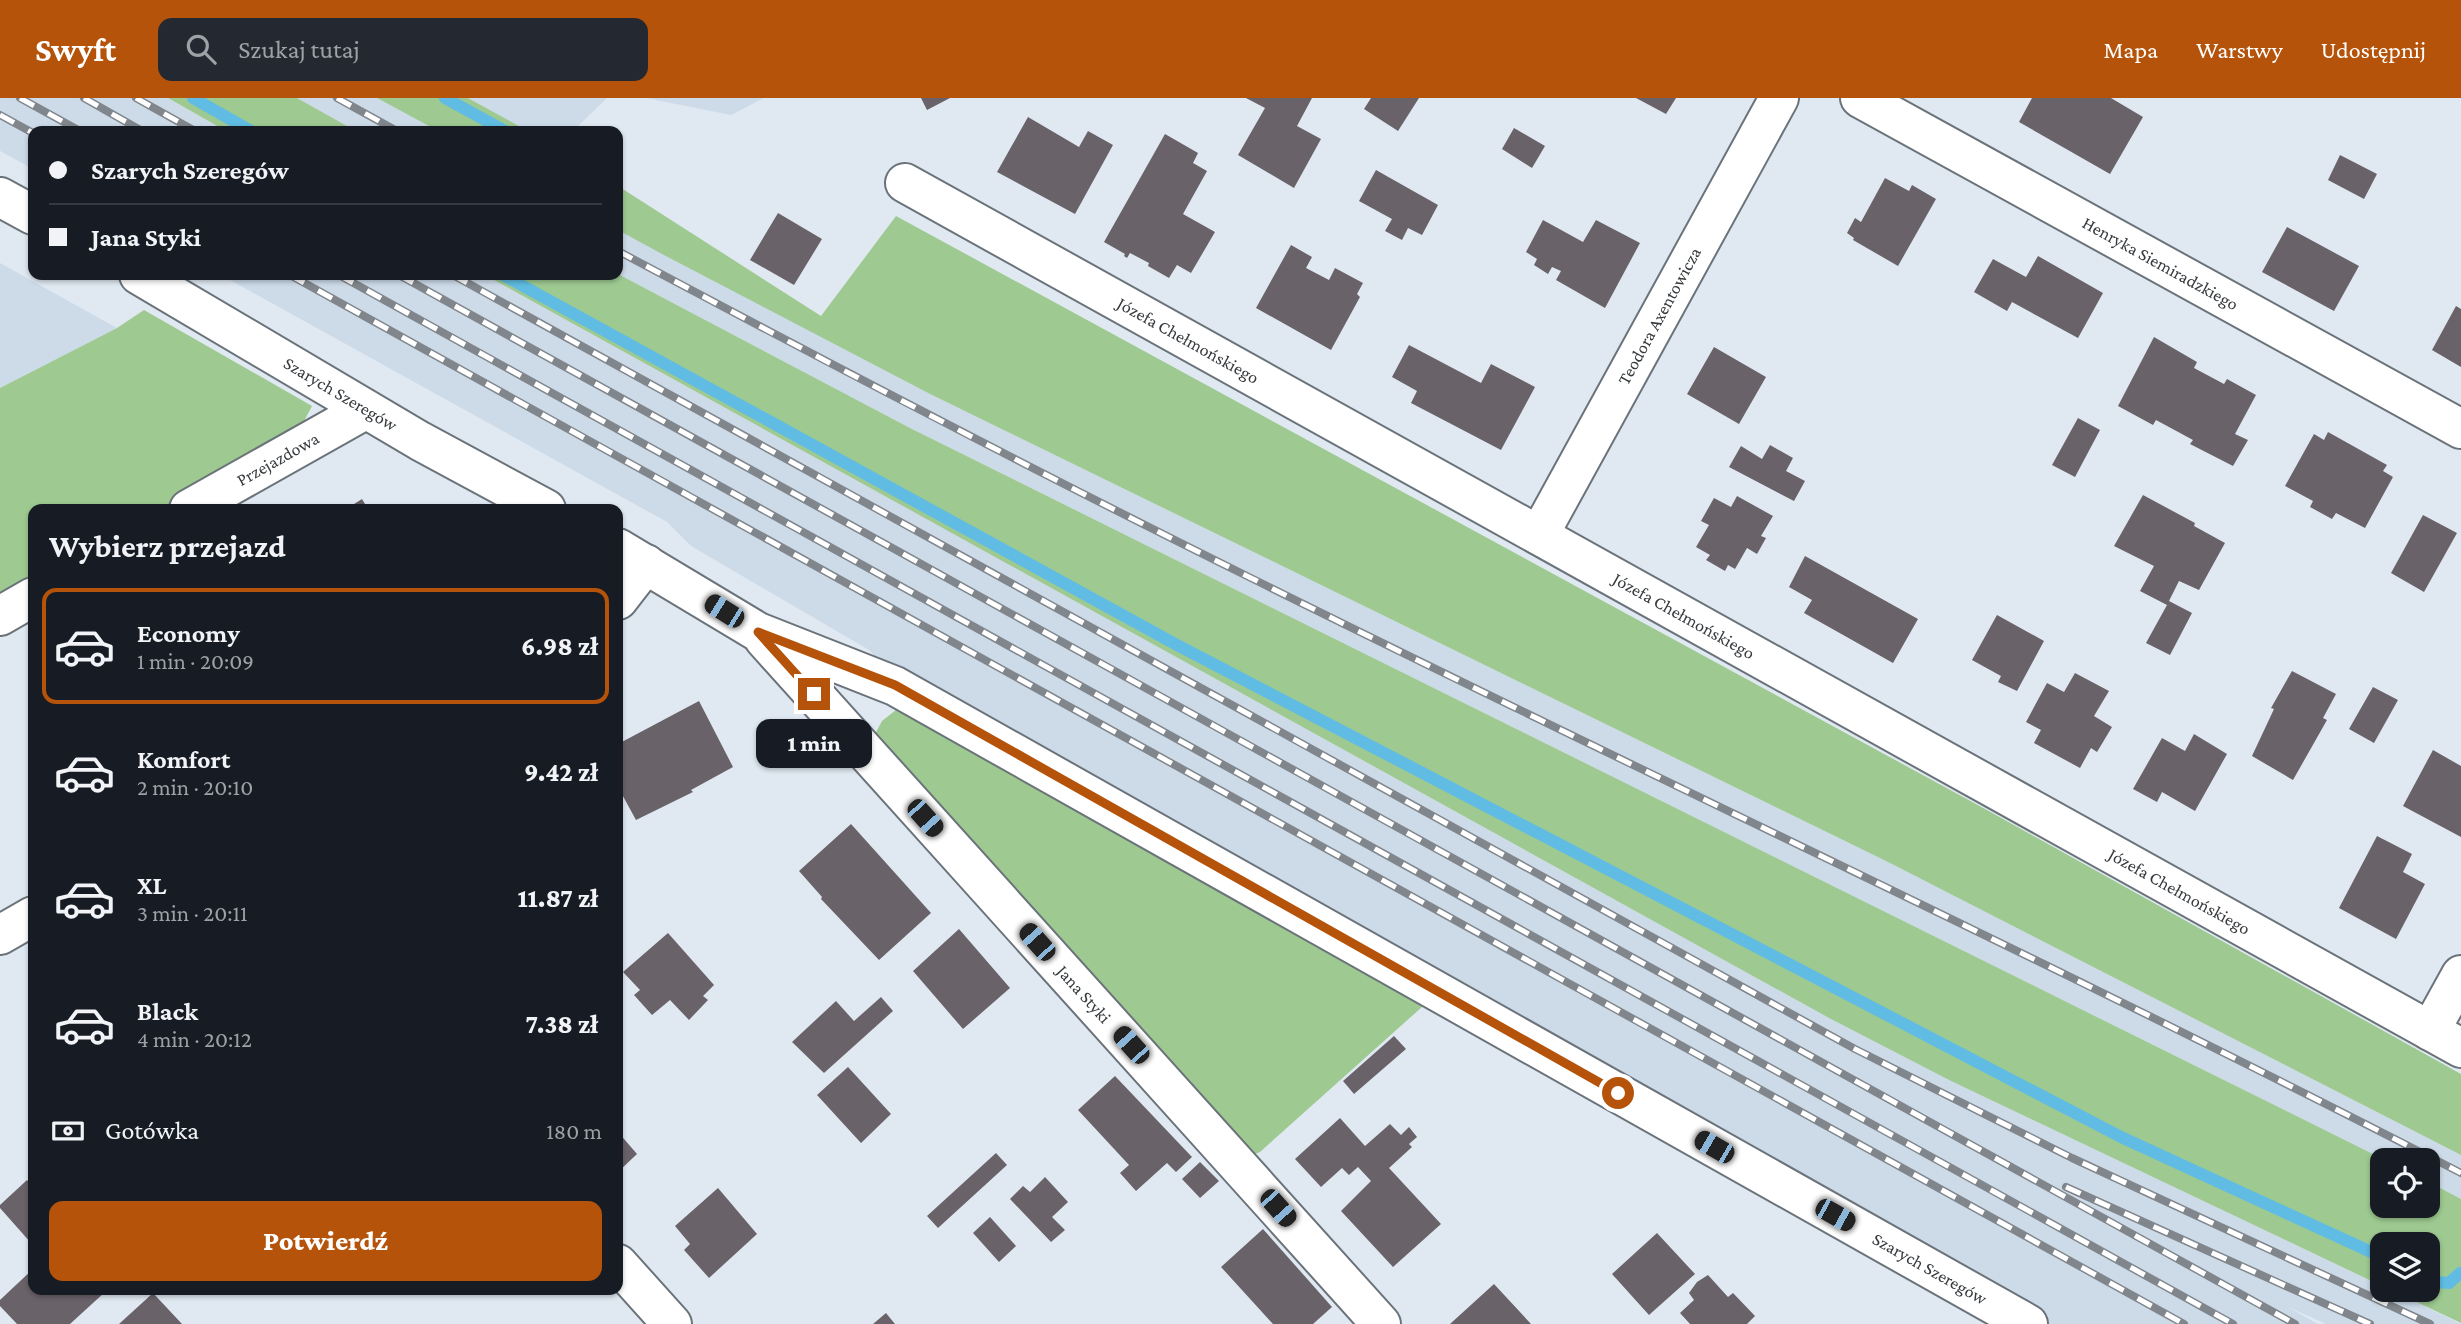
<!DOCTYPE html>
<html lang="pl">
<meta charset="utf-8">
<style>
:root{--surface:#171b24;--page:#242831;--text:#f1f3f6;--muted:#9ea1a6;--line:#363941;--accent:#b45309}
body{margin:0;font-family:"Crimson Pro",serif;background:var(--page);color:var(--text);height:100vh;display:flex;flex-direction:column;font-size:26px;white-space:nowrap}
*{box-sizing:border-box;margin:0}
p{font-size:23px;color:var(--muted)}
.icon{flex:none;width:38px;height:38px;fill:none;stroke:currentColor;stroke-width:2;stroke-linecap:round;stroke-linejoin:round}
.map{position:relative;flex:1;overflow:hidden}
.sheet{position:absolute;left:28px;top:406px;width:595px;height:791px;display:flex;flex-direction:column;background:var(--surface);border-radius:14px;box-shadow:0 2px 5px #0004}
.sheet>*{flex:none}
.hud{position:absolute;left:28px;top:28px;width:595px;height:154px;border-radius:14px;box-shadow:0 2px 5px #0004;display:grid;align-content:center;height:154px;padding:0 21px;background:var(--surface)}
.controls{position:absolute;left:2370px;top:1050px;display:grid;gap:14px}
.controls a{display:grid;place-items:center;width:70px;height:70px;border-radius:14px;background:var(--surface);box-shadow:0 2px 5px #0004;font-size:35px}
.end{position:absolute;width:32px;height:32px;margin:-16px;border:9px solid #b45309;background:#fff;box-shadow:0 0 0 4px #fff}
.from{border-radius:50%}
.bubble{position:absolute;height:49px;border-radius:14px;background:var(--surface);box-shadow:0 2px 5px #0004;font-size:23px;font-weight:800;line-height:49px;text-align:center}
.car{position:absolute;width:21px;height:42px;margin:-21px -10px;border-radius:9px;box-shadow:0 0 5px 2px #0007;background:linear-gradient(#222 24%,#8ab4d8 0 40%,#222 0 76%,#8ab4d8 0 86%,#222 0)}
.hud b{display:flex;align-items:center;gap:24px;height:66px;font-size:26px}
.hud b+b{border-top:2px solid var(--line)}
.hud i{width:18px;height:18px;background:var(--text)}
ul{padding:0;list-style:none}
li{display:flex;align-items:center;gap:21px;height:116px;margin:0 14px 10px;padding:0 7px;border:4px solid transparent;border-radius:14px}
li div{flex:1}
li b{display:block;font-size:26px}
li em{font-style:normal;font-weight:800}
li.on{border-color:var(--accent)}
li>.icon{width:63px;height:63px;stroke-width:1.5}
h2{padding:0 21px;font-size:32px;line-height:84px}
.pay{display:flex;align-items:center;gap:18px;height:77px;padding:0 21px;font-size:26px}
.pay p{margin-inline-start:auto}
.action{display:flex;gap:14px;margin-top:auto;padding:14px 21px}
.action a{flex:1;height:80px;border-radius:14px;background:var(--accent);color:#fff;font-size:28px;font-weight:800;line-height:80px;text-align:center}
header{display:flex;align-items:center;gap:42px;box-sizing:border-box;height:98px;padding:0 35px;background:var(--accent);color:#fff}
header strong{font-size:33px}
nav{display:flex;gap:38px;margin-inline-start:auto;font-size:24px}
.search{width:490px;height:63px;background:var(--page);display:flex;align-items:center;gap:18px;box-sizing:border-box;padding:0 24px;border-radius:14px;color:var(--muted);font-size:26px}
.map>svg:first-child{display:block}
</style>
<header>
<strong>Swyft</strong>
<div class="search"><svg class="icon" aria-label="search" viewBox="0 0 24 24"><circle cx="10" cy="10" r="6"/><path d="M15 15l6 6"/></svg>Szukaj tutaj</div>
<nav><a>Mapa</a><a>Warstwy</a><a>Udostępnij</a></nav>
</header>
<div class="map">
<svg width="2461" height="1226" viewBox="0 0 2461 1226">
<rect width="100%" height="100%" fill="#e0e9f2"/>
<path fill="#cddbe9" d="M0,0H168L226,33H33V71L0,53Z
M297,0H377L438,33H356Z
M468,0H607L573,33H528Z
M646,0H764L731,17Z
M618,132L930,296L1888,764L2461,1057V1101L2427,1083V1062H2385L910,330L618,176Z
M0,165L117,230L0,290Z
M221,177H485L1829,920L1949,982L2382,1188V1192H2391L2461,1226H2326L2288,1209L2318,1226H2043L892,575L869,552L691,448L667,424Z"/>
<path fill="#9eca91" d="M168,0H297L356,33H226Z
M377,0H468L528,33H438Z
M618,88L821,218L896,118L1987,712L2461,976V1057L1888,764L930,296L662,156L618,132Z
M618,176L910,330L2385,1062H2382V1108H2427V1083L2461,1101V1225L2391,1192H2427V1146H2382V1188L1949,982L1829,920L485,177Z
M144,212L312,308L303,325L286,342L165,411H33V487L0,506V290L117,230Z
M901,608L1428,900L1422,909L1260,1054L1250,1058L872,642L882,623Z"/>
<g fill="none" stroke-linecap="round" stroke-linejoin="round">
<path stroke="#60bce2" stroke-width="12" d="M193,0L251,33
M445,0L505,33
M503,177L1177,547L2121,1039L2382,1159
M2427,1180L2435,1184L2449,1185L2460,1175"/>
</g>
<path fill="#6a6269" d="M921,0H950L927,12Z
M1246,0H1312L1297,28L1321,41L1294,90L1238,57L1265,10Z
M1371,0H1419L1398,33L1364,11Z
M1636,0H1676L1666,16Z
M2032,0H2111L2143,19L2110,76L2019,24Z
M1028,19L1079,49L1088,33L1113,47L1075,116L997,74Z
M1514,30L1545,48L1532,70L1502,51Z
M1165,36L1198,55L1193,65L1207,73L1183,116L1215,134L1191,175L1177,167L1169,180L1148,168L1149,165L1130,155L1127,160L1124,158L1125,156L1104,144Z
M2340,57L2377,76L2364,101L2328,82Z
M1376,72L1438,107L1422,137L1408,130L1402,142L1385,133L1392,121L1359,103Z
M1885,80L1909,93L1912,87L1936,101L1898,168L1853,142L1854,140L1847,135L1855,120L1861,124Z
M778,115L822,141L794,187L750,162Z
M1543,122L1583,144L1596,122L1640,145L1605,210L1556,182L1561,173L1552,169L1548,176L1534,167L1537,161L1526,154Z
M2287,129L2359,168L2334,213L2262,174Z
M1291,147L1312,159L1306,170L1329,182L1335,170L1363,185L1357,196L1360,199L1331,252L1256,210Z
M2038,158L2103,195L2078,240L2012,204L2007,213L1974,194L1993,161L2026,179Z
M2456,208L2461,211V269L2432,252Z
M2154,239L2197,264L2194,270L2224,286L2227,281L2256,297L2235,336L2248,342L2233,368L2190,346L2193,342L2156,322L2153,327L2118,308Z
M1409,247L1481,285L1491,266L1535,289L1501,352L1411,305L1417,293L1392,279Z
M1714,249L1766,279L1739,326L1687,296Z
M2078,320L2100,332L2075,379L2052,367Z
M2328,334L2387,367L2383,373L2393,379L2365,430L2336,415L2332,421L2310,409L2313,403L2285,388L2314,336L2324,342Z
M1770,347L1793,360L1786,373L1805,383L1794,403L1729,369L1741,348L1762,361Z
M2143,397L2195,425L2194,428L2225,445L2199,492L2179,483L2169,503L2192,515L2170,557L2146,545L2167,507L2140,493L2154,468L2114,448Z
M1737,398L1773,418L1761,438L1766,440L1757,456L1747,450L1735,471L1728,467L1725,473L1706,462L1710,457L1696,449L1709,427L1701,423L1714,400L1731,409Z
M362,401L368,411H346Z
M2423,417L2457,435L2424,494L2391,475Z
M1805,458L1918,521L1893,565L1804,515L1812,502L1789,489Z
M1997,517L2044,543L2017,593L1998,584L2001,578L1972,562Z
M2292,573L2336,596L2323,620L2327,622L2293,682L2252,658L2274,611L2271,610Z
M2075,575L2109,593L2094,618L2112,629L2097,654L2091,650L2080,670L2034,645L2041,632L2026,624L2047,585L2064,594Z
M2373,589L2398,602L2374,645L2349,631Z
M699,603L733,669L691,692L693,694L636,722L618,689V646Z
M2194,636L2227,656L2195,713L2162,694L2157,704L2133,691L2162,640L2185,653Z
M2433,652L2461,668V739L2403,708Z
M851,726L931,815L879,862L821,801L822,799L799,773Z
M2377,738L2412,756L2403,774L2425,786L2396,841L2339,810Z
M959,831L1010,890L963,931L913,873Z
M668,835L714,887L703,898L708,902L689,922L670,902L652,917L634,897L640,892L623,874Z
M881,899L893,913L824,975L792,944L836,903L854,923Z
M1394,938L1406,951L1354,996L1343,983Z
M848,969L891,1016L861,1045L817,997Z
M1115,978L1192,1059L1176,1074L1167,1065L1136,1093L1120,1075L1129,1067L1078,1012Z
M1340,1020L1365,1048L1390,1026L1401,1037L1409,1029L1417,1039L1409,1046L1412,1049L1389,1070L1441,1126L1393,1169L1341,1113L1371,1083L1358,1069L1349,1077L1342,1070L1321,1089L1295,1061Z
M618,1034L637,1056L618,1074Z
M996,1055L1007,1067L938,1130L927,1118Z
M1200,1064L1219,1083L1200,1100L1182,1081Z
M1045,1079L1068,1104L1052,1119L1065,1132L1051,1144L1010,1101L1023,1088L1030,1094Z
M27,1082L33,1089V1143L31,1145L0,1110V1107Z
M718,1090L757,1136L709,1180L684,1152L690,1146L675,1128Z
M990,1119L1016,1148L999,1164L973,1135Z
M1263,1131L1332,1209L1313,1226H1273L1221,1169Z
M1657,1135L1695,1176L1649,1217L1612,1176Z
M33,1171V1192H103L105,1194L70,1226H17L0,1208V1202Z
M1708,1177L1728,1199L1733,1195L1755,1218L1747,1226H1690L1680,1215L1694,1202L1689,1195L1697,1184Z
M1494,1186L1531,1226H1450Z
M153,1195L182,1226H119Z
M886,1215L895,1226H873Z"/>
<g fill="none" stroke-linecap="round" stroke-linejoin="round">
<defs>
<g id="street">
<path id="s1" d="M1860,0L2461,331"/>
<path id="s2" d="M905,85L2461,950"/>
<path d="M0,99L33,117"/>
<path id="s3" d="M139,177L420,343L546,411"/>
<path id="s4" d="M189,411L365,312"/>
<path id="s5" d="M1539,437L1779,0"/>
<path id="s6" d="M618,450L758,534L895,588L2028,1226"/>
<path d="M618,502L646,466"/>
<path d="M0,518L33,499"/>
<path id="s7" d="M764,541L1381,1226"/>
<path d="M0,837L33,818"/>
<path d="M2430,933L2461,877"/>
<path d="M618,1166L672,1226"/>
</g>
</defs>
<use href="#street" stroke="#6b737a" stroke-width="42"/>
<use href="#street" stroke="#fff" stroke-width="38"/>
<defs>
<path id="rail" d="M20,0L80,33
M84,0L142,33
M136,0L195,33
M337,0L397,33
M0,17L33,35
M618,153C828,265 1039,375 1253,481C1655,681 2062,869 2461,1075
M290,177L2184,1226
M339,177L2233,1226
M399,177L2295,1226
M453,177L1855,951L2072,1060L2430,1226
M2066,1089L2370,1226"/>
</defs>
<use href="#rail" stroke="#80868b" stroke-width="8"/>
<use href="#rail" stroke="#fff" stroke-width="5" stroke-dasharray="16" stroke-linecap="butt"/>
</g>
<g fill="none" stroke-linecap="round" stroke-linejoin="round">
<path stroke="#b45309" stroke-width="9" d="M814,596L758,534L895,587L1618,995"/>
</g>
<g text-anchor="middle" stroke-width="7" stroke-linejoin="round" paint-order="stroke">
<g font-size="18" fill="#373b3e" stroke="#fff">
<text dy="6" stroke="none"><textPath href="#s1" startOffset="343">Henryka Siemiradzkiego</textPath></text>
<text dy="6" stroke="none"><textPath href="#s5" startOffset="250">Teodora Axentowicza</textPath></text>
<text dy="6" stroke="none"><textPath href="#s2" startOffset="324">Józefa Chełmońskiego</textPath></text>
<text dy="6" stroke="none"><textPath href="#s3" startOffset="234">Szarych Szeregów</textPath></text>
<text dy="6" stroke="none"><textPath href="#s4" startOffset="102">Przejazdowa</textPath></text>
<text dy="6" stroke="none"><textPath href="#s2" startOffset="891">Józefa Chełmońskiego</textPath></text>
<text dy="6" stroke="none"><textPath href="#s2" startOffset="1458">Józefa Chełmońskiego</textPath></text>
<text dy="6" stroke="none"><textPath href="#s7" startOffset="478">Jana Styki</textPath></text>
<text dy="6" stroke="none"><textPath href="#s6" startOffset="1498">Szarych Szeregów</textPath></text>
</g>
</g>
</svg>
<div class="controls">
<a><svg class="icon" aria-label="locate" viewBox="0 0 24 24"><circle cx="12" cy="12" r="6"/><path d="M12 2v4M12 18v4M2 12h4M18 12h4"/></svg></a>
<a><svg class="icon" aria-label="layers" viewBox="0 0 24 24"><path d="M12 4l9 5-9 5-9-5zM3 14l9 5 9-5"/></svg></a>
</div>
<i class="end from" style="left:1618px;top:995px"></i>
<i class="end" style="left:814px;top:596px"></i>
<div class="bubble" style="left:756px;top:621px;width:116px">1 min</div>
<i class="car" style="left:724px;top:513px;rotate:302deg"></i>
<i class="car" style="left:925px;top:720px;rotate:138deg"></i>
<i class="car" style="left:1037px;top:844px;rotate:318deg"></i>
<i class="car" style="left:1131px;top:947px;rotate:318deg"></i>
<i class="car" style="left:1714px;top:1049px;rotate:300deg"></i>
<i class="car" style="left:1278px;top:1110px;rotate:138deg"></i>
<i class="car" style="left:1835px;top:1117px;rotate:119deg"></i>
<div class="hud">
<b><i class="from"></i>Szarych Szeregów</b>
<b><i></i>Jana Styki</b>
</div>
<section class="sheet">
<h2>Wybierz przejazd</h2>
<ul>
<li class="on"><svg class="icon" aria-label="car" viewBox="0 0 24 24"><path d="M5 17H2v-5l4-1 3-4h7l3 4 3 1v5h-3M9 17h6M6 11h13"/><circle cx="7" cy="17" r="2"/><circle cx="17" cy="17" r="2"/></svg><div><b>Economy</b><p>1 min · 20:09</p></div><em>6.98 zł</em></li>
<li><svg class="icon" aria-label="car" viewBox="0 0 24 24"><path d="M5 17H2v-5l4-1 3-4h7l3 4 3 1v5h-3M9 17h6M6 11h13"/><circle cx="7" cy="17" r="2"/><circle cx="17" cy="17" r="2"/></svg><div><b>Komfort</b><p>2 min · 20:10</p></div><em>9.42 zł</em></li>
<li><svg class="icon" aria-label="car" viewBox="0 0 24 24"><path d="M5 17H2v-5l4-1 3-4h7l3 4 3 1v5h-3M9 17h6M6 11h13"/><circle cx="7" cy="17" r="2"/><circle cx="17" cy="17" r="2"/></svg><div><b>XL</b><p>3 min · 20:11</p></div><em>11.87 zł</em></li>
<li><svg class="icon" aria-label="car" viewBox="0 0 24 24"><path d="M5 17H2v-5l4-1 3-4h7l3 4 3 1v5h-3M9 17h6M6 11h13"/><circle cx="7" cy="17" r="2"/><circle cx="17" cy="17" r="2"/></svg><div><b>Black</b><p>4 min · 20:12</p></div><em>7.38 zł</em></li>
</ul>
<div class="pay"><svg class="icon" aria-label="cash" viewBox="0 0 24 24"><path d="M3 7h18v10H3z"/><circle cx="12" cy="12" r="2"/></svg>Gotówka<p>180 m</p></div>
<div class="action"><a>Potwierdź</a></div>
</section>
</div>
